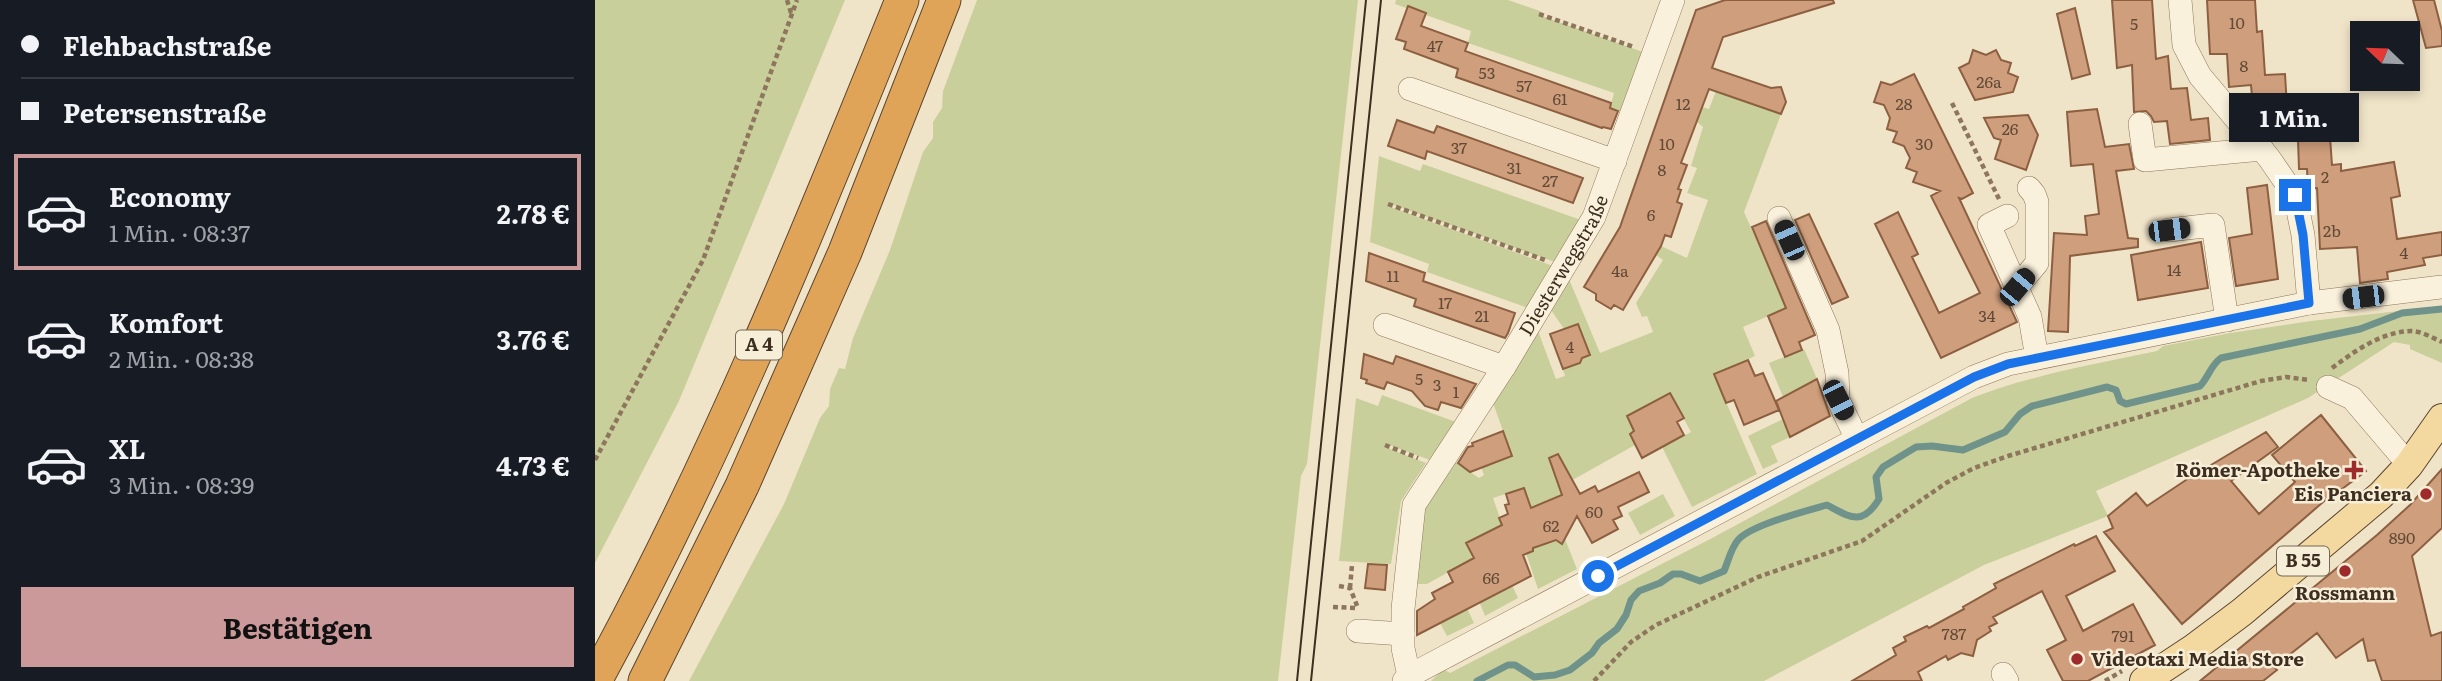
<!DOCTYPE html>
<html lang="de">
<meta charset="utf-8">
<style>
:root{--surface:#171b24;--page:#242831;--text:#f1f3f6;--muted:#9ea1a6;--line:#363941;--accent:#cc999b}
body{margin:0;font-family:Literata,serif;background:var(--page);color:var(--text);height:100vh;display:flex;flex-direction:column;font-size:26px;white-space:nowrap}
*{box-sizing:border-box;margin:0}
p{font-size:23px;color:var(--muted)}
.icon{flex:none;width:38px;height:38px;fill:none;stroke:currentColor;stroke-width:2;stroke-linecap:round;stroke-linejoin:round}
.map{position:relative;flex:1;overflow:hidden}
.sheet{display:flex;flex-direction:column;background:var(--surface);width:595px}
.sheet>*{flex:none}
.top-card{display:grid;align-content:center;height:154px;padding:0 21px;background:var(--surface)}
.needle{width:46px;rotate:293deg}
.buttons{position:absolute;left:1755px;top:21px;display:grid;gap:14px}
.buttons a{display:grid;place-items:center;width:70px;height:70px;border-radius:0px;background:var(--surface);box-shadow:0 4px 10px #0003;font-size:35px}
.end{position:absolute;width:32px;height:32px;margin:-16px;border:9px solid #1a73e8;background:#fff;box-shadow:0 0 0 4px #fff}
.from{border-radius:50%}
.bubble{position:absolute;height:49px;border-radius:0px;background:var(--surface);box-shadow:0 4px 10px #0003;font-size:23px;font-weight:700;line-height:49px;text-align:center}
.car{position:absolute;width:21px;height:42px;margin:-21px -10px;border-radius:9px;box-shadow:0 0 5px 2px #0007;background:linear-gradient(#222 24%,#8ab4d8 0 40%,#222 0 76%,#8ab4d8 0 86%,#222 0)}
.top-card b{display:flex;align-items:center;gap:24px;height:66px;font-size:26px}
.top-card b+b{border-top:2px solid var(--line)}
.top-card i{width:18px;height:18px;background:var(--text)}
ul{padding:0;list-style:none}
li{display:flex;align-items:center;gap:21px;height:116px;margin:0 14px 10px;padding:0 7px;border:4px solid transparent;border-radius:0px}
li div{flex:1}
li b{display:block;font-size:26px}
li em{font-style:normal;font-weight:700}
li.selected{border-color:var(--accent)}
li>.icon{width:63px;height:63px;stroke-width:1.5}
.cta{display:flex;gap:14px;margin-top:auto;padding:14px 21px}
.cta a{flex:1;height:80px;border-radius:0px;background:var(--accent);color:#111;font-size:28px;font-weight:700;line-height:80px;text-align:center}
main{display:flex;flex:1;min-height:0}
.map>svg:first-child{display:block}
</style>
<main>
<section class="sheet">
<div class="top-card">
<b><i class="from"></i>Flehbachstraße</b>
<b><i></i>Petersenstraße</b>
</div>
<ul>
<li class="selected"><svg class="icon" aria-label="car" viewBox="0 0 24 24"><path d="M5 17H2v-5l4-1 3-4h7l3 4 3 1v5h-3M9 17h6M6 11h13"/><circle cx="7" cy="17" r="2"/><circle cx="17" cy="17" r="2"/></svg><div><b>Economy</b><p>1 Min. · 08:37</p></div><em>2.78 €</em></li>
<li><svg class="icon" aria-label="car" viewBox="0 0 24 24"><path d="M5 17H2v-5l4-1 3-4h7l3 4 3 1v5h-3M9 17h6M6 11h13"/><circle cx="7" cy="17" r="2"/><circle cx="17" cy="17" r="2"/></svg><div><b>Komfort</b><p>2 Min. · 08:38</p></div><em>3.76 €</em></li>
<li><svg class="icon" aria-label="car" viewBox="0 0 24 24"><path d="M5 17H2v-5l4-1 3-4h7l3 4 3 1v5h-3M9 17h6M6 11h13"/><circle cx="7" cy="17" r="2"/><circle cx="17" cy="17" r="2"/></svg><div><b>XL</b><p>3 Min. · 08:39</p></div><em>4.73 €</em></li>
</ul>
<div class="cta"><a>Bestätigen</a></div>
</section>
<div class="map">
<svg width="1847" height="681" viewBox="0 0 1847 681">
<rect width="100%" height="100%" fill="#f0e4c8"/>
<path fill="#c9cf9b" d="M0,0H250L84,401L0,563Z
M382,0H763L712,464L706,476L683,681H94L189,504L225,418L234,406L235,389L244,368L250,369L258,338L295,250L328,152L338,138V122L347,108L348,91Z
M801,0H913L945,11L944,15L1048,52L1027,112L1015,108L1019,93L873,43L876,31L800,4Z
M1121,91L1186,114L1149,212L1192,308L1148,327L1160,356L1119,374L1162,474L1097,507L1067,447L1096,432L1075,394L1032,416L1039,431L1040,445L965,487L967,495L936,507L929,488L898,498L920,561L889,533L871,543L879,558L832,584H820L829,507L859,461L884,478L889,475L886,467L917,456L898,403L943,331L961,379L970,376L966,365L975,362L969,329L956,310L974,279L1005,353L1058,332L1052,316L1047,317L1041,303L1068,260L1061,255L1066,246L1092,258L1113,200L1092,193L1102,168L1096,166L1108,127L1102,122L1107,107L1114,109Z
M784,156L825,171L828,164L986,220L960,262L793,203V206L958,266L933,308L832,272L834,264L775,242Z
M1847,306V363L1815,349V345L1799,342L1713,398L1501,491L1513,516L1389,565L1169,681H836L848,669L855,673L1119,537L1377,398C1437,375 1499,364 1562,351L1568,346L1635,333L1716,321Z
M1209,349L1222,379L1188,397L1174,363Z
M787,395L861,422L835,460L791,444L790,447L831,463L806,501L796,564L744,561L761,398L783,406Z
M1188,419L1195,437L1176,446L1183,462L1168,469L1153,436Z
M1068,494L1080,516L1045,535L1033,513Z
M970,539L982,569L943,589L931,553L938,548Z
M917,585L923,598L890,616L884,601Z
M872,608L879,623L852,636L845,623Z"/>
<g fill="none" stroke-linecap="round" stroke-linejoin="round">
<path stroke="#6f938a" stroke-width="7" d="M882,681L913,665H920L939,677L960,675L975,670L997,653L1004,643L1022,629L1031,615L1036,600L1044,591L1065,583L1078,574H1086L1105,581L1129,571C1133,562 1136,548 1143,540C1156,525 1211,511 1232,505C1255,517 1267,527 1284,499L1281,477L1288,467L1321,447L1337,446L1368,450L1410,432L1425,414L1437,406L1512,387L1521,390L1525,401L1531,404L1605,386C1614,376 1616,365 1626,358L1765,329L1807,313L1847,309"/>
</g>
<path fill="#cf9f7d" stroke="#8d5f41" stroke-width="2" d="M1130,0H1238L1239,3L1128,37L1117,68L1176,88L1186,87L1191,102L1186,114L1114,89L1086,163L1092,165L1083,189L1086,190L1082,202L1087,204L1076,237L1070,235L1066,246L1028,310L1019,305L1016,309L1001,300V294L989,287L1025,227L1101,10Z
M1517,0H1557L1561,59L1573,56L1576,89L1592,88L1596,120L1613,118L1615,140L1575,144L1572,121L1559,122L1556,116L1551,111L1539,112L1537,65L1522,68Z
M1612,0H1660L1662,32L1667,31L1670,75L1690,74L1692,107L1723,105L1725,138L1735,137L1737,165L1746,164V171L1799,162L1805,196L1796,198L1802,239L1847,232V255L1828,258L1830,265L1792,272L1793,279L1765,283L1762,247L1725,249L1722,188L1713,189L1712,169H1704L1703,139L1688,140L1687,117L1668,118L1667,108L1658,109L1656,85L1634,87L1632,54H1615Z
M1818,0H1839L1847,31V46L1831,48Z
M813,6L831,13L826,26L873,43L870,51L1016,103L1015,108L1023,111L1016,129L1008,127L1007,128L861,77L863,69L809,49L811,42L801,39Z
M1480,8L1495,74L1477,79L1462,14Z
M1378,50L1391,55L1401,50L1406,60L1416,63L1413,73L1423,77L1418,92L1380,100L1364,68L1374,63Z
M1319,74L1378,193L1367,199L1364,198L1422,322L1346,358L1280,224L1303,212L1323,254L1317,257L1344,313L1385,293L1336,196L1345,191L1318,182L1322,172L1311,168L1315,158L1309,146L1298,142L1302,132L1292,129L1295,118L1289,105L1279,102L1286,82L1296,85Z
M1502,109L1510,147L1534,144L1539,169L1521,171L1533,238L1543,239V247L1475,256L1473,332L1453,331L1459,233L1492,235L1490,216L1504,214L1498,164L1476,166L1472,112Z
M1433,115L1443,135L1431,170L1400,159L1406,140L1399,138L1389,118Z
M802,120L839,133L842,126L988,178L978,203L832,151L830,159L793,146Z
M1672,185L1683,279L1641,286L1634,238L1657,234L1652,188Z
M1214,214L1253,297L1237,304L1200,220Z
M1171,221L1220,335L1204,342L1207,350L1190,357L1173,316L1191,308L1157,227Z
M1606,242L1613,288L1543,300L1536,255Z
M774,253L830,273L828,281L920,313L913,333L910,338L819,306L821,299L771,281Z
M983,324L995,355L987,358L985,363L968,369L955,334Z
M769,354L798,364L801,356L881,384L866,408L846,402L843,410L830,406L817,391L792,382L789,389L771,383L772,380L766,378Z
M1153,360L1160,376L1168,373L1184,410L1149,425L1139,400L1131,403L1119,374Z
M1222,379L1235,416L1195,437L1181,401Z
M1075,393L1089,418L1082,422L1089,435L1047,458L1035,434L1039,431L1032,416Z
M1726,415L1771,471L1743,492L1742,490L1587,624L1509,532L1518,528L1513,516L1541,493L1552,506L1591,480L1671,432L1683,447L1636,481L1664,514L1700,482L1677,455Z
M908,431L917,456L875,472L863,463L873,447L878,446L877,443Z
M963,454L985,494L1000,486L1003,492L1044,472L1054,492L1023,507L1027,516L1018,520L1023,529L997,543L982,516L967,544L961,540L938,548V551L928,555L936,576L822,635V611L840,599L837,593L858,582L853,572L879,558L871,543L907,525L904,518L913,514L910,505L914,504L911,494L929,488L936,508L967,495L954,458Z
M1847,469V528L1817,556L1836,636L1847,632V681H1787L1780,660L1773,661L1768,639L1741,658L1722,633L1679,667L1682,670L1668,681H1605L1782,535L1815,505Z
M1501,536L1520,571L1471,596L1488,631L1538,604L1560,645L1493,681H1468L1452,650L1471,640L1447,591L1398,617L1402,623L1394,627L1396,631L1382,640L1378,656L1366,653L1353,660L1351,656L1323,672L1327,681H1257L1301,655L1298,648L1311,641L1309,637L1332,626L1334,628L1369,609L1368,607L1401,588L1399,584L1479,544L1480,546Z
M773,564L792,565L790,590L770,588Z"/>
<g fill="none" stroke-linecap="round" stroke-linejoin="round">
<defs>
<g id="minor">
<path d="M1585,0L1589,45L1605,76L1674,158L1700,196L1708,235L1714,303"/>
<path d="M815,89L1020,161"/>
<path d="M1545,124L1550,160L1667,149"/>
<path d="M1412,216L1394,225L1435,317L1442,358"/>
<path d="M1184,218L1233,330L1242,373L1243,400L1262,439"/>
<path d="M1574,230L1618,225L1632,320"/>
<path d="M1422,287L1442,263V202L1439,194L1434,188"/>
<path d="M790,325L909,367"/>
<path d="M1733,387L1757,398L1814,465"/>
<path d="M763,631L808,634"/>
<path d="M1408,674L1412,681"/>
<path id="s1" d="M814,676L808,648V609L819,505L909,367L999,217L1078,0"/>
<path d="M809,681L814,676L1379,377L1413,364L1714,303L1847,287"/>
</g>
<path id="major" d="M1549,681L1599,648L1647,612L1786,495L1814,465L1847,418"/>
<path id="highway" d="M0,681C120,462 214,231 307,0
M50,681L147,486L250,252L349,0"/>
</defs>
<use href="#minor" stroke="#8d765c" stroke-width="24"/>
<use href="#major" stroke="#5b4430" stroke-width="30"/>
<use href="#highway" stroke="#5b4430" stroke-width="35"/>
<path stroke="#8d765c" stroke-width="4.5" stroke-dasharray="5 3.5" stroke-linecap="butt" d="M192,0L196,13
M944,14L1039,47
M1357,103L1404,199
M793,204L950,260
M1737,368C1760,351 1786,332 1816,331C1826,331 1838,338 1847,342
M790,445L823,458
M0,460L108,260L202,0
M744,586L755,588L763,608
M755,588L757,565
M738,607L762,608
M999,681L1036,642L1061,625L1163,577L1267,541L1351,483L1379,468L1413,456L1666,381L1691,377L1714,380
M1510,681L1527,671"/>
<use href="#minor" stroke="#faf1dc" stroke-width="23"/>
<use href="#major" stroke="#f3d9a0" stroke-width="28"/>
<use href="#highway" stroke="#e0a458" stroke-width="33"/>
<path stroke="#3d2e20" stroke-width="2" d="M702,681L771,0
M716,681L786,0"/>
</g>
<g fill="none" stroke-linecap="round" stroke-linejoin="round">
<path stroke="#1a73e8" stroke-width="9" d="M1003,576L1379,377L1413,364L1714,303L1708,235L1700,195"/>
</g>
<g fill="#9e2a2b" stroke="#f7eed8" stroke-width="2.5">
<path d="M1755.5 459.5h7v7h7v7h-7v7h-7v-7h-7v-7h7z"/>
<circle cx="1831" cy="494" r="7"/>
<circle cx="1750" cy="571" r="7"/>
<circle cx="1482" cy="659" r="7"/>
</g>
<g text-anchor="middle" stroke-width="5" stroke-linejoin="round" paint-order="stroke">
<g font-size="16" fill="#624a37">
<text x="1642" y="29">10</text>
<text x="1539" y="30">5</text>
<text x="840" y="52">47</text>
<text x="1649" y="72">8</text>
<text x="892" y="79">53</text>
<text x="1394" y="88">26a</text>
<text x="929" y="92">57</text>
<text x="965" y="105">61</text>
<text x="1088" y="110">12</text>
<text x="1309" y="110">28</text>
<text x="1415" y="135">26</text>
<text x="1072" y="150">10</text>
<text x="1329" y="150">30</text>
<text x="864" y="154">37</text>
<text x="919" y="174">31</text>
<text x="1067" y="176">8</text>
<text x="1730" y="183">2</text>
<text x="955" y="187">27</text>
<text x="1056" y="221">6</text>
<text x="1737" y="237">2b</text>
<text x="1809" y="259">4</text>
<text x="1579" y="276">14</text>
<text x="1025" y="277">4a</text>
<text x="798" y="282">11</text>
<text x="850" y="309">17</text>
<text x="887" y="322">21</text>
<text x="1392" y="322">34</text>
<text x="975" y="353">4</text>
<text x="824" y="385">5</text>
<text x="842" y="391">3</text>
<text x="861" y="398">1</text>
<text x="999" y="518">60</text>
<text x="956" y="532">62</text>
<text x="1807" y="544">890</text>
<text x="896" y="584">66</text>
<text x="1359" y="640">787</text>
<text x="1528" y="642">791</text>
</g>
<g fill="#f7eed8" stroke="#756857" stroke-width="2">
<rect x="141" y="330.5" width="46" height="29" rx="5"/>
<rect x="1682" y="546.5" width="52" height="29" rx="5"/>
</g>
<g font-size="18" font-weight="bold" fill="#3d2e20">
<text x="164" y="351">A 4</text>
<text x="1708" y="567">B 55</text>
</g>
<g font-size="19" fill="#3d2e20" stroke="#f7eed8">
<text dy="7" stroke="none"><textPath href="#s1" startOffset="455">Diesterwegstraße</textPath></text>
</g>
<g font-size="19" font-weight="bold" fill="#3d2e20" stroke="#f7eed8" text-anchor="end">
<text x="1745" y="477">Römer-Apotheke</text>
<text x="1817" y="501">Eis Panciera</text>
<text x="1750" y="600" text-anchor="middle">Rossmann</text>
<text x="1496" y="666" text-anchor="start">Videotaxi Media Store</text>
</g>
</g>
</svg>
<div class="buttons">
<a><svg class="needle" viewBox="-14 -14 28 28"><path d="M0-13l5 13h-10z" fill="#e53935"/><path d="M0 13l5-13h-10z" fill="#9ea1a6"/></svg></a>
</div>
<i class="end from" style="left:1003px;top:576px"></i>
<i class="end" style="left:1700px;top:195px"></i>
<div class="bubble" style="left:1634px;top:93px;width:130px">1 Min.</div>
<i class="car" style="left:1574px;top:230px;rotate:83deg"></i>
<i class="car" style="left:1194px;top:240px;rotate:336deg"></i>
<i class="car" style="left:1422px;top:287px;rotate:40deg"></i>
<i class="car" style="left:1768px;top:297px;rotate:263deg"></i>
<i class="car" style="left:1243px;top:400px;rotate:153deg"></i>
</div>
</main>
